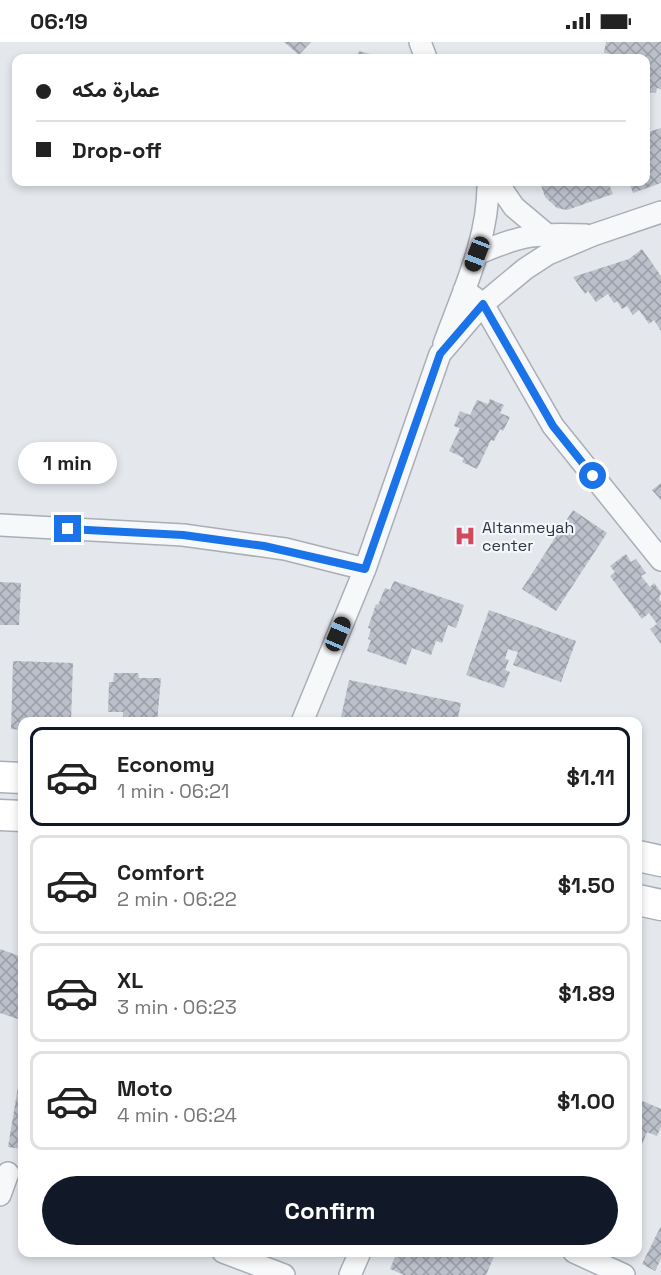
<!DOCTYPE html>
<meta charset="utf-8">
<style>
:root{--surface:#fff;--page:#f2f2f2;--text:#222;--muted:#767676;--line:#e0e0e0;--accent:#111827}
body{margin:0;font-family:"Space Grotesk",Vazirmatn,sans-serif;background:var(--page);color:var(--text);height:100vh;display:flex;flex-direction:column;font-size:22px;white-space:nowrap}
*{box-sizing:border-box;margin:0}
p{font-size:20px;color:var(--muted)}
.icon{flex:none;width:33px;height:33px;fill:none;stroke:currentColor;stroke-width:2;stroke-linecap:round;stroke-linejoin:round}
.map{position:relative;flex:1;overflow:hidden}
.sheet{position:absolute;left:18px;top:675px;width:624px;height:540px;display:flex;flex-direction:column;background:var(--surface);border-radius:12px;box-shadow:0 3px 9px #0003}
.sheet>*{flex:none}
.top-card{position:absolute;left:12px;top:12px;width:638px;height:132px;border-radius:12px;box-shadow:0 3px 9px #0003;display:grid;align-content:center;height:132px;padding:0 24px;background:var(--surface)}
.end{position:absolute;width:27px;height:27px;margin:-14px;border:8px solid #1a73e8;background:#fff;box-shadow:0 0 0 3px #fff}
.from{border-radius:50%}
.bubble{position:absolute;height:42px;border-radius:21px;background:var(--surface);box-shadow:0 3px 9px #0003;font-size:20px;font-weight:600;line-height:42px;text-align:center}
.car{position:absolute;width:18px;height:36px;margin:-18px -9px;border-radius:8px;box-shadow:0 0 4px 2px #0007;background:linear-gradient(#222 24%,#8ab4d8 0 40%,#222 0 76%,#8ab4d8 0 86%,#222 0)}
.top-card b{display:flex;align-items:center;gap:21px;height:57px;font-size:22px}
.top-card b+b{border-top:2px solid var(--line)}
.top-card i{width:15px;height:15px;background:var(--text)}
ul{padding:10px 0 0;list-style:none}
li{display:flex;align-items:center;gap:18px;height:99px;margin:0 12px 9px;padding:0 12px;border:3px solid var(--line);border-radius:12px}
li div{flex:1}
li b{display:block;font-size:22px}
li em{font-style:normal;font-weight:600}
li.active{border-color:var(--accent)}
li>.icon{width:54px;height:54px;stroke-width:1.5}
.primary-button{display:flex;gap:12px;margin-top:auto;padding:12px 24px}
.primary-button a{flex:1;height:69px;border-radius:36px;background:var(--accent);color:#fff;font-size:24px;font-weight:600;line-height:69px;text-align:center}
.status{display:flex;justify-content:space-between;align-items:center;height:42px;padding:0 30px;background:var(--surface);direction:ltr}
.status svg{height:16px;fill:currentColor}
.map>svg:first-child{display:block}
</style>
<div class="status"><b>06:19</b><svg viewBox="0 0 49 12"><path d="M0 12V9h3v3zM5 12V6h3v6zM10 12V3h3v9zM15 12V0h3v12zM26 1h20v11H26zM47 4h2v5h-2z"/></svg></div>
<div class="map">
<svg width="661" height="1233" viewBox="0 0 661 1233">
<defs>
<pattern id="building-cross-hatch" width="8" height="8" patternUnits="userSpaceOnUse" patternTransform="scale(1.5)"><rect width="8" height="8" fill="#bbc0ca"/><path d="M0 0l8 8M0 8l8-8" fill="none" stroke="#989da6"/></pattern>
</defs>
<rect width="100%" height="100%" fill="#e4e7ec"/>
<path fill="url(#building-cross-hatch)" d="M284,0H311L299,13Z
M606,0H661V47L657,46L656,51L645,50V16L604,11Z
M359,9L385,16H357Z
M661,86V141L633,151L629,140H645V91Z
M540,140H608L613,152L567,168L557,166L545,155Z
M642,207L661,234V289L654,278L649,282L639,268L633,273L627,264L622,267L617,259L614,261L608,252L596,260L588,249L585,252L573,235L629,217Z
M490,357L504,363L500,371L510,375L503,389L500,387L494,399L491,398L477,427L462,420L464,416L449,409L460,386L454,384L460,369L470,373L477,358L488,362Z
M661,441V458L652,448Z
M573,468L607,491L556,569L522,547Z
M626,512L631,520L636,517L646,531L641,534L650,545L654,541L661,550L659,557L661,560V602L650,587L657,582L649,571L642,577L610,534L615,530L610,524Z
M394,539L464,563L456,586L448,583L442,601L436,599L431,613L412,606L406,623L367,609L371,598L368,597L371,587L368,586L376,562L378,563L385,546L390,548Z
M0,540L21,541L19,583H0Z
M489,568L576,599L561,640L513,623L518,610L508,607L505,617L509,618L505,628L510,630L504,646L466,633Z
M13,619L73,621L71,680H22V688L11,687Z
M114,631H138L139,636H161L157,680H123V670H108L109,640H113Z
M349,638L461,661L457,680H340Z
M0,907L22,915L21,978L0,971Z
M20,1033L22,1034V1107L8,1105Z
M638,1057L661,1067V1085L657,1094L647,1090L641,1105L638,1103Z
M661,1184V1217L655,1229L642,1222Z
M397,1210H496L486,1233H404L390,1227Z"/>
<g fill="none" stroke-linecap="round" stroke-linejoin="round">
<defs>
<path id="street" d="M420,0L426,16
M497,140L514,165L545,191
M477,212C523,192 537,191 586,193
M464,248L483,262L553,384L661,518
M444,302C463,249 489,197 488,140
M0,483L183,493L285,507L365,527L440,312L483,262L525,227L548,212L593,193L661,170
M302,680L365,527
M0,1153L8,1131
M223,1210L284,1233
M574,1210L624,1233
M350,1233L360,1210"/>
<path id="secondary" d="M0,735L22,736
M0,773L22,774
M638,814L661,819
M638,858L661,863"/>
</defs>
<use href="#street" stroke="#a9aeb7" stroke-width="24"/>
<use href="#secondary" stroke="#a9aeb7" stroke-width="33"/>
<use href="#street" stroke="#f7f8fa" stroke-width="21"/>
<use href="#secondary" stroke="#fff" stroke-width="30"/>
</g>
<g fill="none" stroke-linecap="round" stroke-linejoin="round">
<path stroke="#1a73e8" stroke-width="8" d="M68,487L183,493L264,504L365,527L440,312L483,262L553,384L593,434"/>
</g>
<defs>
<symbol id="hospital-bare" viewBox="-9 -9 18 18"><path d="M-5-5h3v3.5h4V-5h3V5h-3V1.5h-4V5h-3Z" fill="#d1495b" stroke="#f4f6f9" stroke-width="2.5" paint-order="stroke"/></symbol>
</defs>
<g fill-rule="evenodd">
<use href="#hospital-bare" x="450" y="479" width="30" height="30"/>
</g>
<g text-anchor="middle" stroke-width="4.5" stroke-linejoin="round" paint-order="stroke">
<g font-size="16" fill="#2b3445" stroke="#f4f6f9" text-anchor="start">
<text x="482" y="491">Altanmeyah<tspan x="482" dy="18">center</tspan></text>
</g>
</g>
</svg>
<i class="end from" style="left:593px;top:434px"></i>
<i class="end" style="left:68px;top:487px"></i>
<div class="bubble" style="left:18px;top:400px;width:99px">1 min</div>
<i class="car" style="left:477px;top:212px;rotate:201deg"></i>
<i class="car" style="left:338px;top:592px;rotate:23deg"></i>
<div class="top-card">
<b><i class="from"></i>عمارة مكه</b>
<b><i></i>Drop-off</b>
</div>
<section class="sheet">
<ul>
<li class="active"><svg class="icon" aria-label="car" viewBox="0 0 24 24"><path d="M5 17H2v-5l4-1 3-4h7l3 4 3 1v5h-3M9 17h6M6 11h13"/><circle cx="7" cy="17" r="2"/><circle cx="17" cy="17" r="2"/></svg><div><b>Economy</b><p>1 min · 06:21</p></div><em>$1.11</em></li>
<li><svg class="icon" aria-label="car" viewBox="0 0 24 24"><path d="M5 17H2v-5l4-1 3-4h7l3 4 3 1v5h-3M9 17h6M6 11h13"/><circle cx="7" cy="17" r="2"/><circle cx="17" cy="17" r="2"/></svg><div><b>Comfort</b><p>2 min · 06:22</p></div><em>$1.50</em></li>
<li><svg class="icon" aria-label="car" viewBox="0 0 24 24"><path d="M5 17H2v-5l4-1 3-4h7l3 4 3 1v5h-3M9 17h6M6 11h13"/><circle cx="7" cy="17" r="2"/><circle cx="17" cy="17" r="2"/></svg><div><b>XL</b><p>3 min · 06:23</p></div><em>$1.89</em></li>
<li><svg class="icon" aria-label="car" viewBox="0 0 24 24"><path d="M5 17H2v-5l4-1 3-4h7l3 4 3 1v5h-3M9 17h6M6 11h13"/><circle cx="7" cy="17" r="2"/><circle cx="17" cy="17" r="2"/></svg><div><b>Moto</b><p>4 min · 06:24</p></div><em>$1.00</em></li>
</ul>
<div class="primary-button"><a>Confirm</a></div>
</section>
</div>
